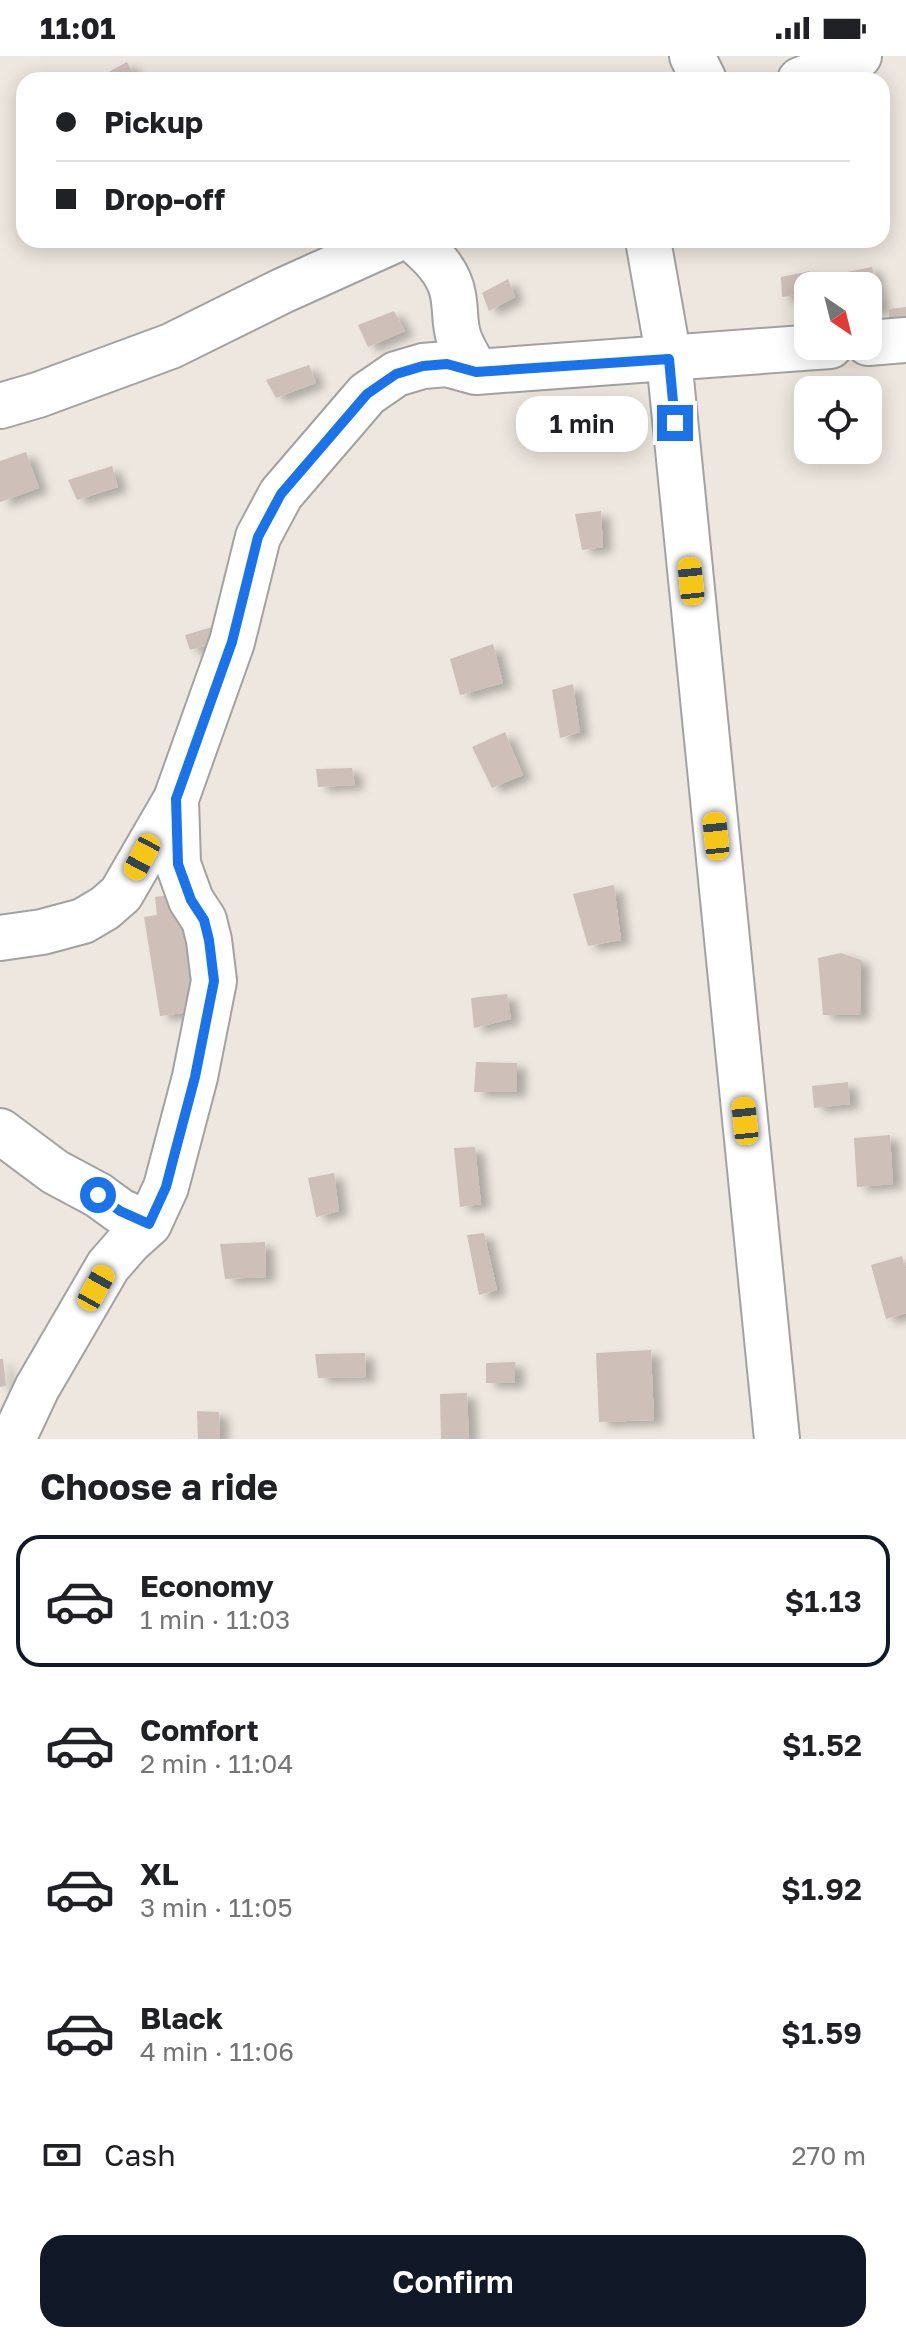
<!DOCTYPE html>
<meta charset="utf-8">
<style>
:root{--surface:#fff;--page:#f6f6f6;--text:#202124;--muted:#757577;--line:#e0e0e0;--accent:#111827}
body{margin:0;font-family:"Golos Text",sans-serif;background:var(--page);color:var(--text);height:100vh;display:flex;flex-direction:column;font-size:30px;white-space:nowrap}
*{box-sizing:border-box;margin:0}
p{font-size:26px;color:var(--muted)}
.icon{flex:none;width:44px;height:44px;fill:none;stroke:currentColor;stroke-width:2;stroke-linecap:round;stroke-linejoin:round}
.map{position:relative;height:1383px;overflow:hidden}
.details{display:flex;flex-direction:column;background:var(--surface);flex:1}
.details>*{flex:none}
.banner{position:absolute;left:16px;top:16px;width:874px;height:176px;border-radius:24px;box-shadow:0 4px 20px #0003;display:grid;align-content:center;height:176px;padding:0 40px;background:var(--surface)}
.needle{width:52px;rotate:145deg}
.controls{position:absolute;left:794px;top:216px;display:grid;gap:16px}
.controls a{display:grid;place-items:center;width:88px;height:88px;border-radius:16px;background:var(--surface);box-shadow:0 4px 20px #0003;font-size:40px}
.end{position:absolute;width:36px;height:36px;margin:-18px;border:10px solid #1a73e8;background:#fff;box-shadow:0 0 0 4px #fff}
.from{border-radius:50%}
.bubble{position:absolute;height:56px;border-radius:24px;background:var(--surface);box-shadow:0 4px 20px #0003;font-size:26px;font-weight:600;line-height:56px;text-align:center}
.car{position:absolute;width:24px;height:48px;margin:-24px -12px;border-radius:10px;box-shadow:0 0 6px 2px #0007;background:linear-gradient(#f5c518 24%,#345 0 40%,#f5c518 0 76%,#345 0 86%,#f5c518 0)}
.banner b{display:flex;align-items:center;gap:28px;height:76px;font-size:30px}
.banner b+b{border-top:2px solid var(--line)}
.banner i{width:20px;height:20px;background:var(--text)}
ul{padding:0;list-style:none}
li{display:flex;align-items:center;gap:24px;height:132px;margin:0 16px 12px;padding:0 24px;border:4px solid transparent;border-radius:24px}
li div{flex:1}
li b{display:block;font-size:30px}
li em{font-style:normal;font-weight:600}
li.active{border-color:var(--accent)}
li>.icon{width:72px;height:72px;stroke-width:1.5}
h2{padding:0 40px;font-size:36px;line-height:96px}
.pay{display:flex;align-items:center;gap:20px;height:88px;padding:0 40px;font-size:30px}
.pay p{margin-inline-start:auto}
.action{display:flex;gap:16px;margin-top:auto;padding:16px 40px}
.action a{flex:1;height:92px;border-radius:24px;background:var(--accent);color:#fff;font-size:32px;font-weight:600;line-height:92px;text-align:center}
.status{display:flex;justify-content:space-between;align-items:center;height:56px;padding:0 40px;background:var(--surface);direction:ltr}
.status svg{height:22px;fill:currentColor}
.map>svg:first-child{display:block}
</style>
<div class="status"><b>11:01</b><svg viewBox="0 0 49 12"><path d="M0 12V9h3v3zM5 12V6h3v6zM10 12V3h3v9zM15 12V0h3v12zM26 1h20v11H26zM47 4h2v5h-2z"/></svg></div>
<div class="map">
<svg width="906" height="1383" viewBox="0 0 906 1383">
<defs>
<filter id="shadow"><feDropShadow dx="9" dy="5" stdDeviation="4" flood-color="#0004"/></filter>
</defs>
<rect width="100%" height="100%" fill="#eee7df"/>
<path fill="#cebfb8" filter="url(#shadow)" d="M127,6L136,24H103L101,20Z
M872,211L881,252L868,255V230H850L847,216Z
M810,215L811,230H808V237L782,241L781,221Z
M508,223L515,241L489,255L482,237Z
M906,251V267L889,269V253Z
M394,255L405,275L368,291L358,269Z
M309,309L316,327L276,342L266,324Z
M26,396L39,432L0,446V405Z
M112,410L118,431L77,444L68,424Z
M601,455L603,491L582,494L575,458Z
M219,569L223,585L190,594L185,579Z
M493,588L503,627L460,639L450,603Z
M573,628L580,676L560,682L552,634Z
M505,676L523,719L492,732L472,691Z
M352,712L355,729L318,731L316,713Z
M614,829L621,884L588,890L573,838Z
M170,839L188,849L204,954L160,960L144,861L157,859L155,841Z
M841,897L861,904L860,959H823L818,902Z
M507,938L511,963L474,972L471,942Z
M476,1006L517,1007V1036H474Z
M848,1026L850,1048L814,1052L812,1030Z
M890,1079L893,1128L857,1131L854,1082Z
M475,1091L481,1148L460,1151L454,1092Z
M334,1117L339,1155L316,1161L308,1122Z
M484,1177L497,1234L479,1239L467,1179Z
M265,1186L266,1221L225,1223L220,1188Z
M902,1200L906,1216V1257L886,1263L871,1209Z
M651,1294L654,1364L599,1366L596,1297Z
M365,1297L366,1321L318,1322L315,1298Z
M0,1303H3L6,1330L0,1331Z
M515,1306V1327H486V1307Z
M467,1337L469,1383H441L440,1338Z
M197,1355L219,1356L220,1383H198Z"/>
<g fill="none" stroke-linecap="round" stroke-linejoin="round">
<defs>
<path id="minor" d="M692,0L704,24
M800,24L859,0
M414,184C431,199 449,215 453,239C456,253 454,268 459,282C463,294 471,305 476,316
M648,184L669,303L777,1383
M868,287L906,284
M0,350L38,339L171,290L282,235L395,184
M0,882L42,876L83,865L105,852L121,838L176,743
M0,1075L55,1116L98,1139L120,1155L149,1168
M13,1383L37,1332L108,1210L129,1186L149,1168L166,1131L195,1021L214,925L209,884L204,864L191,844L178,808L176,743L232,586L258,481L281,438L367,338L396,318L423,310L447,308L476,316L830,290"/>
</defs>
<use href="#minor" stroke="#a2a2a2" stroke-width="48"/>
<use href="#minor" stroke="#fff" stroke-width="44"/>
</g>
<g fill="none" stroke-linecap="round" stroke-linejoin="round">
<path stroke="#1a73e8" stroke-width="10" d="M98,1139L120,1155L149,1168L166,1131L173,1104L195,1021L214,925L209,884L204,864L191,844L178,808L176,743L232,586L258,481L281,438L367,338L396,318L423,310L447,308L476,316L669,303L675,367"/>
</g>
</svg>
<div class="controls">
<a><svg class="needle" viewBox="-14 -14 28 28"><path d="M0-13l5 13h-10z" fill="#e53935"/><path d="M0 13l5-13h-10z" fill="#757577"/></svg></a>
<a><svg class="icon" aria-label="locate" viewBox="0 0 24 24"><circle cx="12" cy="12" r="6"/><path d="M12 2v4M12 18v4M2 12h4M18 12h4"/></svg></a>
</div>
<i class="end from" style="left:98px;top:1139px"></i>
<i class="end" style="left:675px;top:367px"></i>
<div class="bubble" style="left:516px;top:340px;width:132px">1 min</div>
<i class="car" style="left:691px;top:525px;rotate:354deg"></i>
<i class="car" style="left:716px;top:780px;rotate:354deg"></i>
<i class="car" style="left:142px;top:801px;rotate:208deg"></i>
<i class="car" style="left:745px;top:1065px;rotate:354deg"></i>
<i class="car" style="left:96px;top:1232px;rotate:29deg"></i>
<div class="banner">
<b><i class="from"></i>Pickup</b>
<b><i></i>Drop-off</b>
</div>
</div>
<section class="details">
<h2>Choose a ride</h2>
<ul>
<li class="active"><svg class="icon" aria-label="car" viewBox="0 0 24 24"><path d="M5 17H2v-5l4-1 3-4h7l3 4 3 1v5h-3M9 17h6M6 11h13"/><circle cx="7" cy="17" r="2"/><circle cx="17" cy="17" r="2"/></svg><div><b>Economy</b><p>1 min · 11:03</p></div><em>$1.13</em></li>
<li><svg class="icon" aria-label="car" viewBox="0 0 24 24"><path d="M5 17H2v-5l4-1 3-4h7l3 4 3 1v5h-3M9 17h6M6 11h13"/><circle cx="7" cy="17" r="2"/><circle cx="17" cy="17" r="2"/></svg><div><b>Comfort</b><p>2 min · 11:04</p></div><em>$1.52</em></li>
<li><svg class="icon" aria-label="car" viewBox="0 0 24 24"><path d="M5 17H2v-5l4-1 3-4h7l3 4 3 1v5h-3M9 17h6M6 11h13"/><circle cx="7" cy="17" r="2"/><circle cx="17" cy="17" r="2"/></svg><div><b>XL</b><p>3 min · 11:05</p></div><em>$1.92</em></li>
<li><svg class="icon" aria-label="car" viewBox="0 0 24 24"><path d="M5 17H2v-5l4-1 3-4h7l3 4 3 1v5h-3M9 17h6M6 11h13"/><circle cx="7" cy="17" r="2"/><circle cx="17" cy="17" r="2"/></svg><div><b>Black</b><p>4 min · 11:06</p></div><em>$1.59</em></li>
</ul>
<div class="pay"><svg class="icon" aria-label="cash" viewBox="0 0 24 24"><path d="M3 7h18v10H3z"/><circle cx="12" cy="12" r="2"/></svg>Cash<p>270 m</p></div>
<div class="action"><a>Confirm</a></div>
</section>
